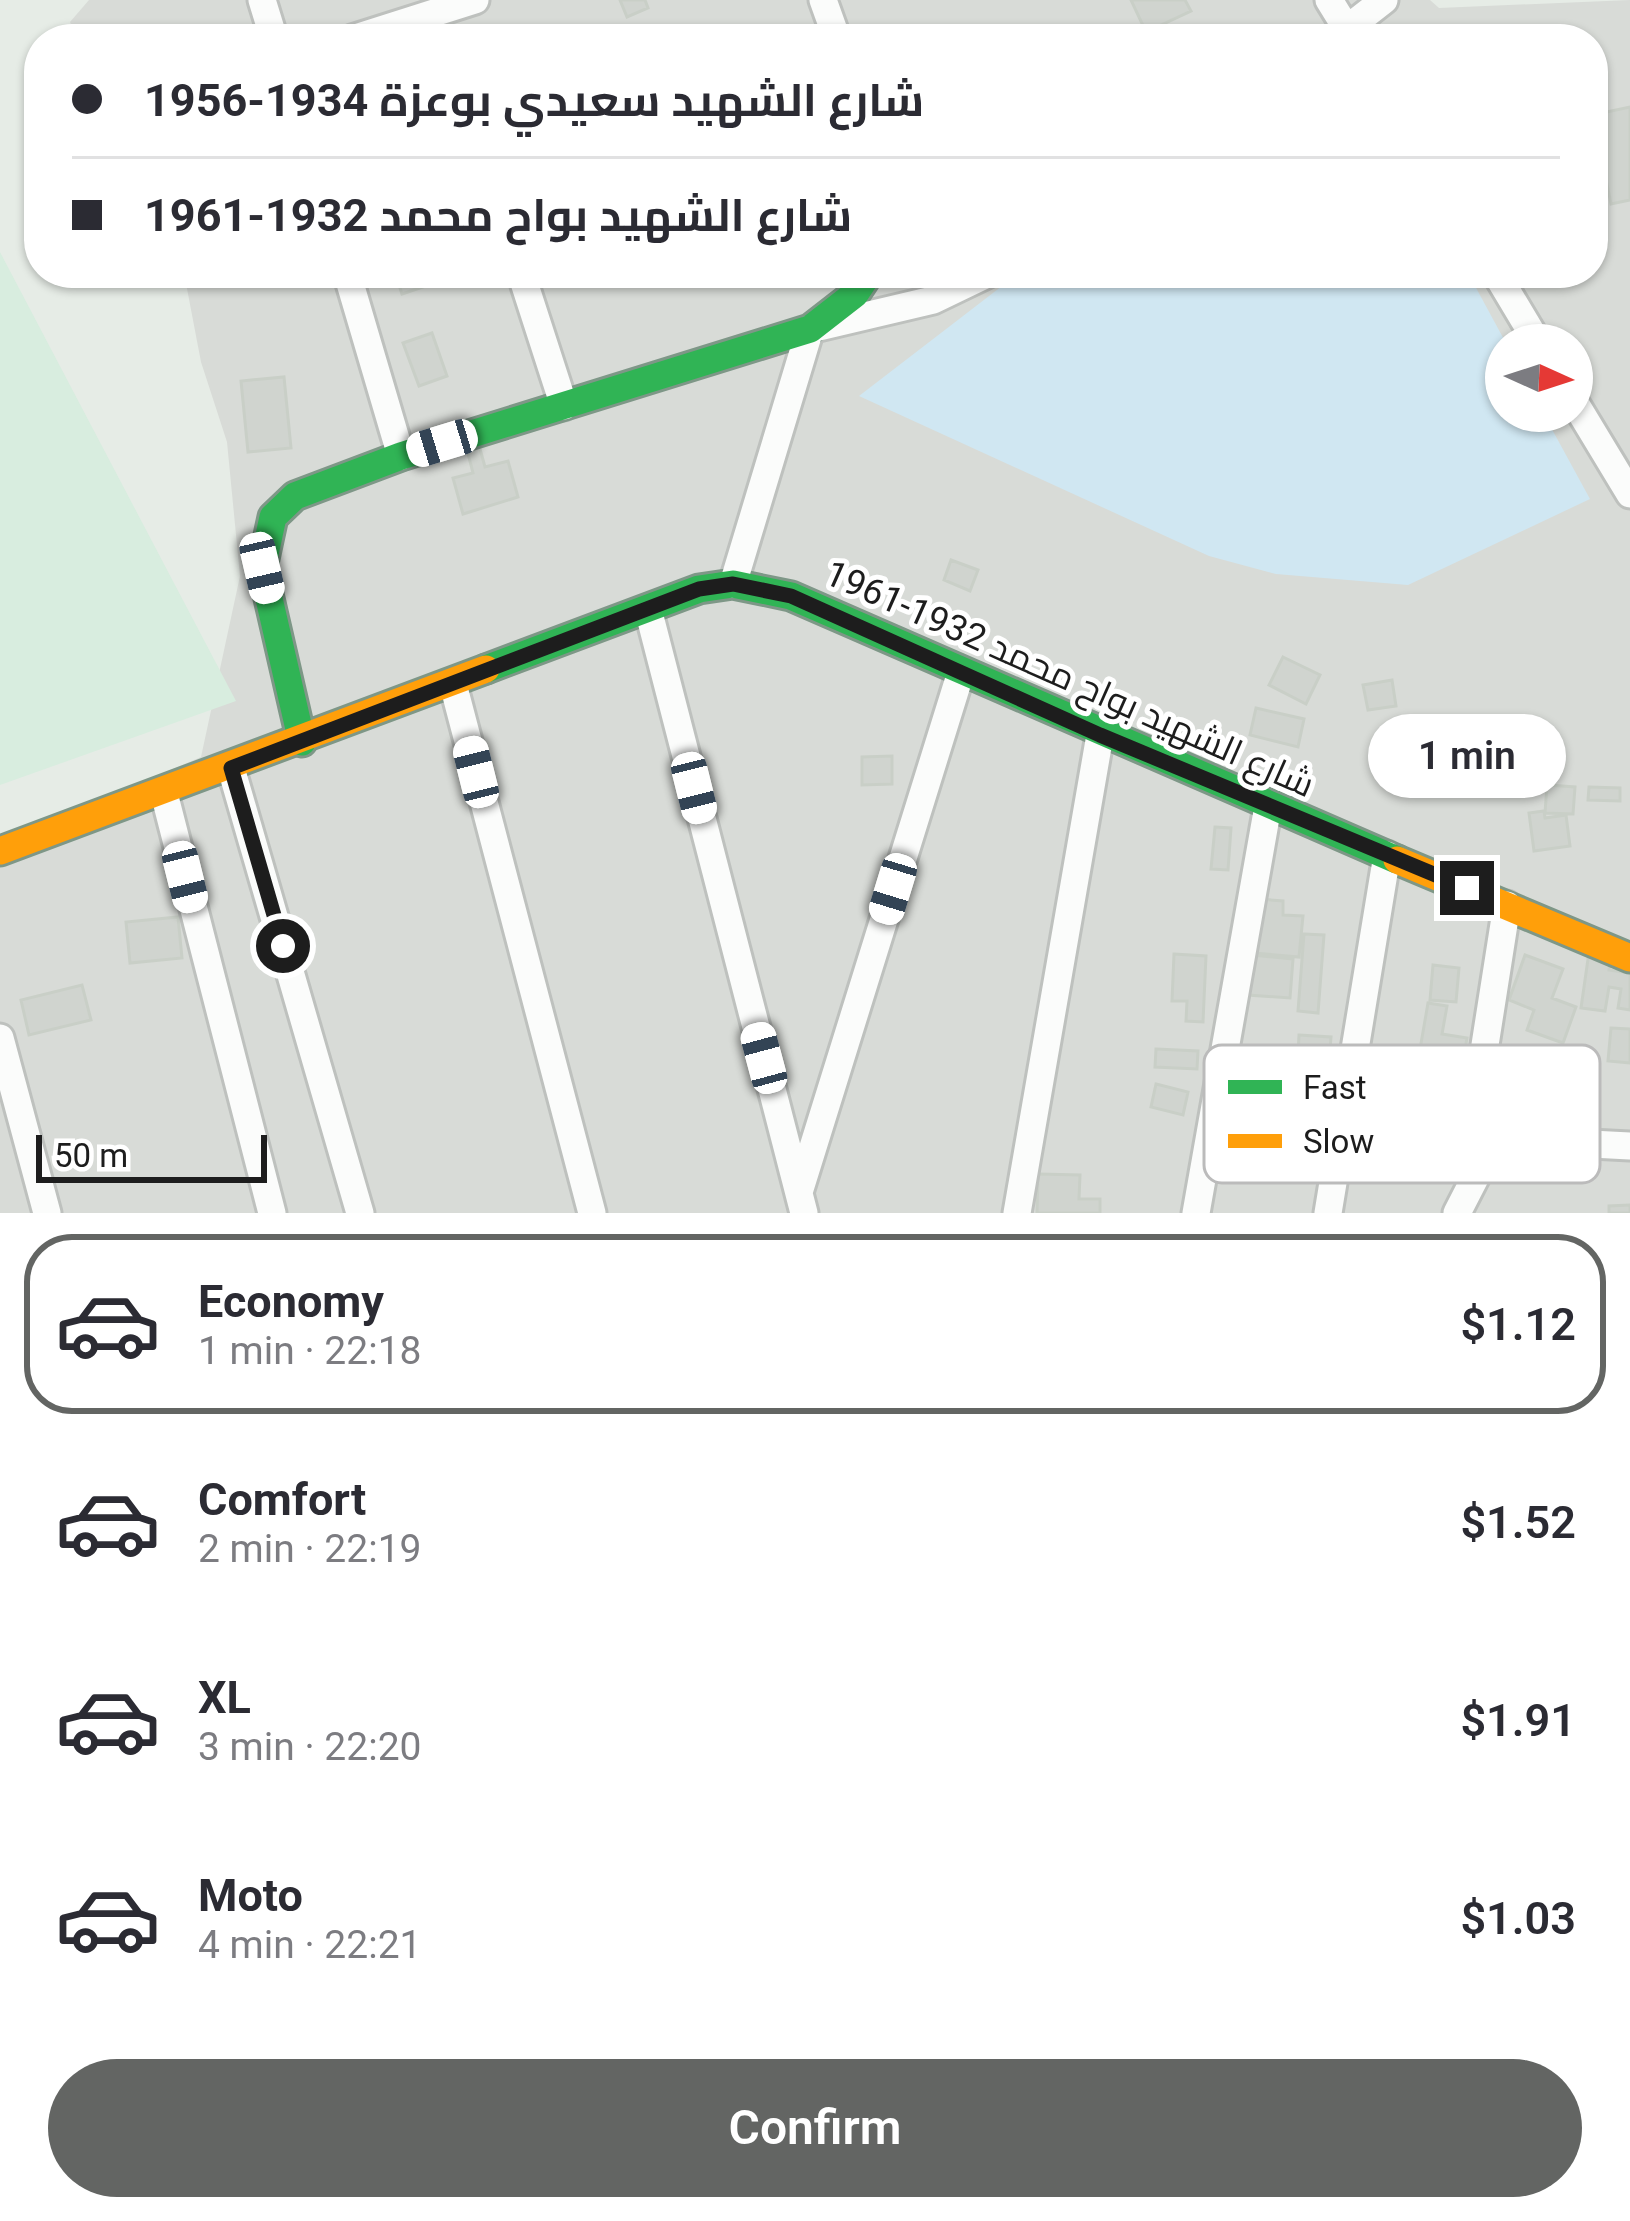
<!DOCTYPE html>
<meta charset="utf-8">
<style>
:root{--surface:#fff;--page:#f2f2f3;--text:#2b2b33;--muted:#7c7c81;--line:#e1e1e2;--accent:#636563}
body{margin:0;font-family:Roboto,Cairo,sans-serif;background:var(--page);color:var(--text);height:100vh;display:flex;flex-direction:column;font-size:45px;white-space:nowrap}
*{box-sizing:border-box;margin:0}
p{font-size:39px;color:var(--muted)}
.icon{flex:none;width:66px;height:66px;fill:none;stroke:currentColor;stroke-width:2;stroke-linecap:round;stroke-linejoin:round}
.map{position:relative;height:1213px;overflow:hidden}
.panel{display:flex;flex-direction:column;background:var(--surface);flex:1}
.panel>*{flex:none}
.top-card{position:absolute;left:24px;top:24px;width:1584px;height:264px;border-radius:48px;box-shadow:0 3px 9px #0004;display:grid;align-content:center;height:264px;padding:0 48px;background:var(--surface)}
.needle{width:78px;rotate:93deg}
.buttons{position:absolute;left:1485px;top:324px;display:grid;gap:24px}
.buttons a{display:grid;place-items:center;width:108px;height:108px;border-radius:50%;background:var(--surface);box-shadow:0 3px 9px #0004;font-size:60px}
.scale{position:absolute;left:36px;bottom:30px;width:231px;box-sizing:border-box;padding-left:12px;border:6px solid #1d1d1d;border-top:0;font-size:33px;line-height:42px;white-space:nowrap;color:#1d1d1d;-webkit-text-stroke:9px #fff;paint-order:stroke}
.end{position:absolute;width:54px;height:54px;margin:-27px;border:15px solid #1d1d1d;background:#fff;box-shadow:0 0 0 6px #fff}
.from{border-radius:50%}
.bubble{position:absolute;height:84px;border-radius:42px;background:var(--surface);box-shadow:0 3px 9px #0004;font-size:39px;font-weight:600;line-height:84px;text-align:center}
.car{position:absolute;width:36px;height:72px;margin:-36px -18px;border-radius:15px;box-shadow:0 0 9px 3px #0007;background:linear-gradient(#fff 24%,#345 0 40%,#fff 0 76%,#345 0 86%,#fff 0)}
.top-card b{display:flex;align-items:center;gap:42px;height:114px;font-size:45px}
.top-card b+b{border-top:3px solid var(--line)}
.top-card i{width:30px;height:30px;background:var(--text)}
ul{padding:21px 0 0;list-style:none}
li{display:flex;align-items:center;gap:36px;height:180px;margin:0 24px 18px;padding:0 24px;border:6px solid transparent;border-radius:48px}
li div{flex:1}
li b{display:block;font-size:45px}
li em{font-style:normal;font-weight:600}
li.active{border-color:var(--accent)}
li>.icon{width:108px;height:108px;stroke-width:1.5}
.cta{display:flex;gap:24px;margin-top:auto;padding:24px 48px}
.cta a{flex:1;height:138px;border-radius:72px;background:var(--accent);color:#fff;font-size:48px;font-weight:600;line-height:138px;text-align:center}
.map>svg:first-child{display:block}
</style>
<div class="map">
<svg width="1630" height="1213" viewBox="0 0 1630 1213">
<rect width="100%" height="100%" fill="#e6ece6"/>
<path fill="#d8dbd7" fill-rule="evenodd" d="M89,0H1430L1439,8L1630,0V1213H0V843L201,757L240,576L227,442L201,362L184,273H1593V39H77L70,22ZM1506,345H1572V411H1506Z"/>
<path fill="#d8eddf" d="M0,252L236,701L0,785Z"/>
<path fill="#d0e7f2" d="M1019,273H1468L1507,345L1506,411H1542L1590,499L1408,585L1276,574L1209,556L859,396Z"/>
<path fill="#d0d4cf" stroke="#c9cfc7" stroke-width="3" d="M620,0H645L648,8L627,17Z
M1131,0H1185L1191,11L1146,32Z
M1630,107V200L1611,204L1593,115Z
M395,273H464L402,294Z
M432,333L447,376L419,386L403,343Z
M284,377L291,448L248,452L241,381Z
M475,431L485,467L508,461L518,497L463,514L453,478L473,473L463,434Z
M951,560L978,570L970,591L944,580Z
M1283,657L1320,675L1306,704L1269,685Z
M1392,680L1396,706L1368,710L1363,685Z
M1256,708L1304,719L1298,747L1250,735Z
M1397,739L1425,748L1422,757L1394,748Z
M892,756V784L862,785V757Z
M1415,764L1505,769L1504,782L1414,777Z
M1547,785L1575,787L1573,814L1545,813Z
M1589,787L1620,788V801L1588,800Z
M1544,811L1545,818L1566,815L1570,846L1534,851L1529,813Z
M1215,827L1231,828L1228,870L1211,869Z
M1259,899L1283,901V915L1303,916L1299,957L1254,953Z
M178,917L182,958L130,963L126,922Z
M1304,934L1324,935L1318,1013L1298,1011Z
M1589,952L1611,956L1609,970L1630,973V1010L1618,1008L1621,989L1609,987L1605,1011L1581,1008Z
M1174,954L1206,956L1203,1022L1186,1021L1187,1001H1172Z
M1251,955L1293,959L1290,998L1248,995Z
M1525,955L1563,969L1552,998L1576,1007L1563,1043L1527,1030L1534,1010L1509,1000Z
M1433,965L1459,968L1456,1002L1430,1000Z
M82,985L91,1020L29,1035L21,1000Z
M1428,1003L1447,1006L1442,1034L1467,1038L1458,1092L1414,1084Z
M1611,1028L1630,1029V1063L1608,1061Z
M1299,1035L1331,1037L1328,1077L1297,1075Z
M1156,1049L1198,1051L1197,1069L1155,1067Z
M1156,1084L1188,1092L1183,1115L1151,1107Z
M1038,1174L1080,1175L1079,1199H1100V1213H1037Z
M1630,1205V1213H1609V1206Z"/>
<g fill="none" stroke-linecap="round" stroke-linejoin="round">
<defs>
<path id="street" d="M262,0L274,39
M823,0L837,39
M1329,0L1353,39
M352,39L475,0
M1334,39L1384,0
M347,273L401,456
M521,273L564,406
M1496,273L1539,345
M1572,398L1630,494
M733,584L810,329L933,300L989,273
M648,609L804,1213
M453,684L592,1213
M231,768L360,1213
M164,793L272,1213
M0,1038L47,1213
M1220,1082L1495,1139L1630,1146
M1471,1134L1507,905
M800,1189L961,672
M1017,1213L1100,735
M1196,1213L1268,806
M1328,1213L1387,855
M1457,1213L1495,1139"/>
<path id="fast" d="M486,669L699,589L733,584L791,596L1397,860
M302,742L262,568L273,517L295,496L401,456L810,329L855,294L869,273"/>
<path id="slow" d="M0,851L486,669
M1397,860L1630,958"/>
</defs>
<use href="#street" stroke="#bec1be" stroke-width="33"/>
<use href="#fast" stroke="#7e9787" stroke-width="33"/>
<use href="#slow" stroke="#7e9787" stroke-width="33"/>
<use href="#street" stroke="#fbfcfb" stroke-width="27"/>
<use href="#fast" stroke="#30b455" stroke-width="27"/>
<use href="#slow" stroke="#ff9f0a" stroke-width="27"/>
</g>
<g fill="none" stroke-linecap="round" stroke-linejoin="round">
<path stroke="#1d1d1d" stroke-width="15" d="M283,946L231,768L699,589L733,584L791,596L1100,735L1467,888"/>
</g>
<g text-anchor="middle" stroke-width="10" stroke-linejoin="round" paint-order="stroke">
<g font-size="36" fill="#1d1d1d" stroke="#fff">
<text transform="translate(1070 678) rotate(24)" y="13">شارع الشهيد بواح محمد 1932-1961</text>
</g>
</g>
<rect x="1204" y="1045" width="396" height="138" rx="18" fill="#fff" stroke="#bbb" stroke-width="3"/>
<rect x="1228" y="1080" width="54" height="14" fill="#30b455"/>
<rect x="1228" y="1134" width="54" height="14" fill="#ff9f0a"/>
<g font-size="33" fill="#1d1d1d">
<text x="1303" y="1099">Fast</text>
<text x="1303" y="1153">Slow</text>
</g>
</svg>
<div class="buttons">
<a><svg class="needle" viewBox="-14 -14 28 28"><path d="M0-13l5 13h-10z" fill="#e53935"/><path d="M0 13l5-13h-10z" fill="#7c7c81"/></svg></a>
</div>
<div class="scale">50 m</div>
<i class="end from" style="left:283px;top:946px"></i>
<i class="end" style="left:1467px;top:888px"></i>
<div class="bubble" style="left:1368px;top:714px;width:198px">1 min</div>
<i class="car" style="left:442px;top:443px;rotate:253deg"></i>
<i class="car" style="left:262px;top:568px;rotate:167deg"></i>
<i class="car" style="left:476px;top:772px;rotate:346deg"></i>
<i class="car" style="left:694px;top:788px;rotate:166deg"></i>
<i class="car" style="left:185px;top:877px;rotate:166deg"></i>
<i class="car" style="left:893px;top:889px;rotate:197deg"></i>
<i class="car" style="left:764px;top:1058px;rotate:345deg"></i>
<div class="top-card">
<b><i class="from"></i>شارع الشهيد سعيدي بوعزة 1934-1956</b>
<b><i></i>شارع الشهيد بواح محمد 1932-1961</b>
</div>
</div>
<section class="panel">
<ul>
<li class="active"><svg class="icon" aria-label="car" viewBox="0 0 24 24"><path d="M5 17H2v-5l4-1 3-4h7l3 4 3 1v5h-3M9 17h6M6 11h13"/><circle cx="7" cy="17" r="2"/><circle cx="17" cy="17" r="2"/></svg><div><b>Economy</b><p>1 min · 22:18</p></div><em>$1.12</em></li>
<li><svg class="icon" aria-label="car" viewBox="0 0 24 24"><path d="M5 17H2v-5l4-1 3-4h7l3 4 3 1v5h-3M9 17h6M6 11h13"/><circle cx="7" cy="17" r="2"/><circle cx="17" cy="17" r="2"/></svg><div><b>Comfort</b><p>2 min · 22:19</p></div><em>$1.52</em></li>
<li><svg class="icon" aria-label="car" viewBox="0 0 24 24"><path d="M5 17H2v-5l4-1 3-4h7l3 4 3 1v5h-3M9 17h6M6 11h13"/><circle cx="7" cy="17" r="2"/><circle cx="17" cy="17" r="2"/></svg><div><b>XL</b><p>3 min · 22:20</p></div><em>$1.91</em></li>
<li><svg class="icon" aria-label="car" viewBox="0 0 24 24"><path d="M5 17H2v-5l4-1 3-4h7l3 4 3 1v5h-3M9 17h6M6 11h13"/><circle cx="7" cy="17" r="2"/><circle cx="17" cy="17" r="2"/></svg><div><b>Moto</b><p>4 min · 22:21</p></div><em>$1.03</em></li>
</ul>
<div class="cta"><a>Confirm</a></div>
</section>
